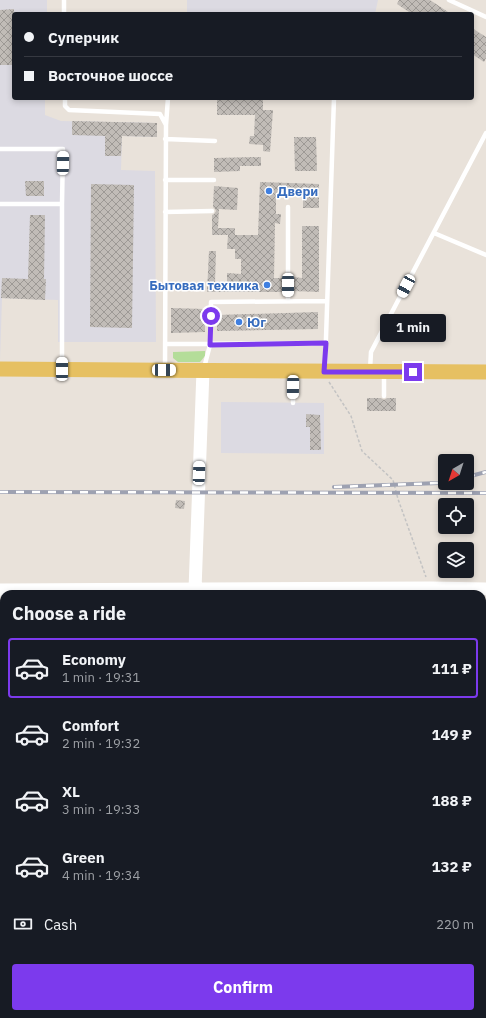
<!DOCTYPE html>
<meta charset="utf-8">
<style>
:root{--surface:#171b24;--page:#20242c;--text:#f1f3f6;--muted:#9ea1a6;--line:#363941;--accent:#7c3aed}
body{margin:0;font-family:"IBM Plex Sans",sans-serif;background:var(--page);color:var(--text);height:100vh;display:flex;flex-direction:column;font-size:15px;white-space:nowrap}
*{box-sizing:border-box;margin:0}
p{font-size:13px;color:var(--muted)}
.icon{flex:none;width:22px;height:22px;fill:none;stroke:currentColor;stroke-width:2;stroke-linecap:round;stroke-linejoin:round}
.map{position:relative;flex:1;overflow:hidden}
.drawer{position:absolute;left:0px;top:590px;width:486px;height:428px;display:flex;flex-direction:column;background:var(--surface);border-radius:12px 12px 0 0;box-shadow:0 2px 6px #0003}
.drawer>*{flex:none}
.guide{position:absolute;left:12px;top:12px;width:462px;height:88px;border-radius:4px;box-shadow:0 2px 6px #0003;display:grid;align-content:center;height:88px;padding:0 12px;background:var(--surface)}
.needle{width:26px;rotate:219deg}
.buttons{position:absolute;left:438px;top:454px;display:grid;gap:8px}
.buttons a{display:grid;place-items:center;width:36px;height:36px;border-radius:4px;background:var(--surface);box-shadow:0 2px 6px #0003;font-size:20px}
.end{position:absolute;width:18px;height:18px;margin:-9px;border:5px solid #7c3aed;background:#fff;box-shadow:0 0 0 2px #fff}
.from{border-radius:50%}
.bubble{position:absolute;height:28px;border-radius:4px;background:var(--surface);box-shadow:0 2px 6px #0003;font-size:13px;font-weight:700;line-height:28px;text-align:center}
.car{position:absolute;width:12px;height:24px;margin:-12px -6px;border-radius:5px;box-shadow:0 0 3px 1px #0007;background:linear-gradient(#fff 24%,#345 0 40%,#fff 0 76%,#345 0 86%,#fff 0)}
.guide b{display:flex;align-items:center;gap:14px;height:38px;font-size:15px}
.guide b+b{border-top:1px solid var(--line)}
.guide i{width:10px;height:10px;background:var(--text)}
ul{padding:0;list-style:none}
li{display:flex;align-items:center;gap:12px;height:60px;margin:0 8px 6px;padding:0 4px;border:2px solid transparent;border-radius:4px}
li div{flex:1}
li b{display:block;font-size:15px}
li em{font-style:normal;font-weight:700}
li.selected{border-color:var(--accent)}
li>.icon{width:36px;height:36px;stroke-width:1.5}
h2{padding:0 12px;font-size:18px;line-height:48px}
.pay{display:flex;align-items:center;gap:10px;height:44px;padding:0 12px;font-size:15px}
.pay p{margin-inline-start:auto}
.primary-button{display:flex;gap:8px;margin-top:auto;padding:8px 12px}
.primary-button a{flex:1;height:46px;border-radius:4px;background:var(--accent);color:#fff;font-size:16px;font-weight:700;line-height:46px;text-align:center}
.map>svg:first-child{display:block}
</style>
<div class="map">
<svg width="486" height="1018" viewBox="0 0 486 1018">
<defs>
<pattern id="building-cross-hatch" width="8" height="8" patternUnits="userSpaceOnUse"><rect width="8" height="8" fill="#c1bcb7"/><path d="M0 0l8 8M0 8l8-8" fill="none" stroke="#9d9995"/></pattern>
</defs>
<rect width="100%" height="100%" fill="#e9e2da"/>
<path fill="#dcdae2" d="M0,0H47V14H14V98H45V115L61,121L157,123V137L122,136L121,170L155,171L156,342H58V300L2,298L0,361Z
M187,0H378L375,14H187Z
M221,402L324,403V454L221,453Z"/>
<path fill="#b4dd99" d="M205,351V356L200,362H178L173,358V352Z"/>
<path fill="url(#building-cross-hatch)" d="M399,0H430L451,14H412L397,4Z
M14,9V65H0V10Z
M472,28L486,37V58L484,62L472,54Z
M217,98H263V110H273L270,152L263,151V145L249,144L250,136H254L255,115H217Z
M72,121L157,123V137L122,136L121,156H105V136L72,135Z
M294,137H316L317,171H295Z
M261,157V166H240V171L214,172V158Z
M25,181H44V196H26Z
M260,182L319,184V208H303V194L276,193V214H281L280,224L275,223L274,278H284V292H207L209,251H216L215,283L227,284V273L241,274V259H235V249H227L228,235H212V215L214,214L216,211L215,209L213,207L214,186L238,188L237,210L219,209L218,228H235V235H258Z
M91,184L134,185L132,328L90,327Z
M30,215H45L44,279H46L45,300L1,298L2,278L28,279Z
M302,226H319V292L292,291V278H294V277L302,278Z
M171,308L205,309V332L171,333Z
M318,312V329L217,331V315Z
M367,398H381L384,400L387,398H396V411H367Z
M306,414L320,415L321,450H310V427H306Z
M176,500L185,501L184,509L175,508Z"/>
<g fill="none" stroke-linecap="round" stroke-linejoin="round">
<path stroke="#c3c3c3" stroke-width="1.5" stroke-dasharray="3 2" stroke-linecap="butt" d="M329,382L351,416L362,451L393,480L398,499L426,577"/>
<path stroke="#fff" stroke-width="4.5" d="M449,0L486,17
M64,14V0
M65,98V106L69,110L160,114L166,125L165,368
M166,125L168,98
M165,139L215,141
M0,149H63L62,204V368
M165,180H214
M0,204H62
M165,212L212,211
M434,233L486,255
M288,301V207
M165,344L325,343
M204,368L210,345L211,302L327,301
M325,368L334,98
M370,370L371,352L486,133
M384,374V396
M293,403V373
M0,1015L5,1018"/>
<path stroke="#fff" stroke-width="9" d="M0,630L4,624
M482,755L486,758
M0,900L4,903
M482,930L486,933
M482,988L486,986
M343,1014L349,1018
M19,1018L22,1014
M169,1018L171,1014
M442,1018L447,1014"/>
<path stroke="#fff" stroke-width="13" d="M0,590L430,588L486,589
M192,594L195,590L203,370
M0,881L4,875"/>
<path stroke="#e6c062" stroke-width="15" d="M0,369C162,370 324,372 486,372"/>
<defs>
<path id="rail" d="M467,477L486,472
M334,487L439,483L445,482
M0,492L486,493"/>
</defs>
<use href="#rail" stroke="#9da1b1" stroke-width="4"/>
<use href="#rail" stroke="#fff" stroke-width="2.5" stroke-dasharray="8" stroke-linecap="butt"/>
</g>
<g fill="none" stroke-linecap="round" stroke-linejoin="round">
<path stroke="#7c3aed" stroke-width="5" d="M211,316L210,345L326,343L324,372H413"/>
</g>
<g fill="#3f7fe0" stroke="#fff" stroke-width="1.5">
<circle cx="269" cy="191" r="4"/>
<circle cx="267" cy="285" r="4"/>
<circle cx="239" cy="322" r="4"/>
</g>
<g text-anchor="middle" stroke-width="3" stroke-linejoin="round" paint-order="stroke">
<g font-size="13" font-weight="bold" fill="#366cbe" stroke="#fff" text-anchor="start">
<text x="277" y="196">Двери</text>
<text x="259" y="290" text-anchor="end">Бытовая техника</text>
<text x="247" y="327">Юг</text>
</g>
</g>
</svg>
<div class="buttons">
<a><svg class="needle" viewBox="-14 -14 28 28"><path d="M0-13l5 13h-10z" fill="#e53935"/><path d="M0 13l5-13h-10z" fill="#9ea1a6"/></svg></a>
<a><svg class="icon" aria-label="locate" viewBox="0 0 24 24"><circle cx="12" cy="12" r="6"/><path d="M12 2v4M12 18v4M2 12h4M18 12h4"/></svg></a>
<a><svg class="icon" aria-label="layers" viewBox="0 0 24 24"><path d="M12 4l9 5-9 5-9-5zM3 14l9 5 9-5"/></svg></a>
</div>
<i class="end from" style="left:211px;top:316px"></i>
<i class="end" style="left:413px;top:372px"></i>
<div class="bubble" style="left:380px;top:314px;width:66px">1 min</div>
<i class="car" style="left:63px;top:163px;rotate:1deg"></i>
<i class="car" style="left:288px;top:285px;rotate:180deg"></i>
<i class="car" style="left:406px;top:286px;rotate:208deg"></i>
<i class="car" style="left:62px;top:369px;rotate:0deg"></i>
<i class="car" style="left:164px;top:370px;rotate:90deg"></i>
<i class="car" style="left:293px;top:387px;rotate:181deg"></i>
<i class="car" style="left:199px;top:473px;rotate:2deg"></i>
<div class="guide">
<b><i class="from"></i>Суперчик</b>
<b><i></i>Восточное шоссе</b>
</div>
<section class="drawer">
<h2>Choose a ride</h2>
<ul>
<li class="selected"><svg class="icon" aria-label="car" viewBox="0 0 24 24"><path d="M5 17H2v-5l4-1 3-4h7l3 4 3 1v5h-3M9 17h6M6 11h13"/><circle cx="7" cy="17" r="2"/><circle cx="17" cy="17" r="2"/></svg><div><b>Economy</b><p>1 min · 19:31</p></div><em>111 ₽</em></li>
<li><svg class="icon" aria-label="car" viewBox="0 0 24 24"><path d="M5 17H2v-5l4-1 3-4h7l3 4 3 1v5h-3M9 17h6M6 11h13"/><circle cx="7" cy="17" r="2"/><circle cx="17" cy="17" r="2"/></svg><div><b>Comfort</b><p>2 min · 19:32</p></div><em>149 ₽</em></li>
<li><svg class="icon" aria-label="car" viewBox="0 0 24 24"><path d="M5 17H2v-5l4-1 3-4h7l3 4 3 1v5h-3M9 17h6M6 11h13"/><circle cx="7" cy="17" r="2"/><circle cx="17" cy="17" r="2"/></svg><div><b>XL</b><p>3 min · 19:33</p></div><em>188 ₽</em></li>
<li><svg class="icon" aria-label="car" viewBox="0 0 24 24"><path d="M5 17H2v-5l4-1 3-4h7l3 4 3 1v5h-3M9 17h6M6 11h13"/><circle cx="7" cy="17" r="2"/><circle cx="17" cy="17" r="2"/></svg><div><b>Green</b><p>4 min · 19:34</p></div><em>132 ₽</em></li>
</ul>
<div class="pay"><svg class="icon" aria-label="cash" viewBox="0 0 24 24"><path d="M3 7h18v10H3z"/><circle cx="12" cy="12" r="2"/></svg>Cash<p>220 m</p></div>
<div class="primary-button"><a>Confirm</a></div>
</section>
</div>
